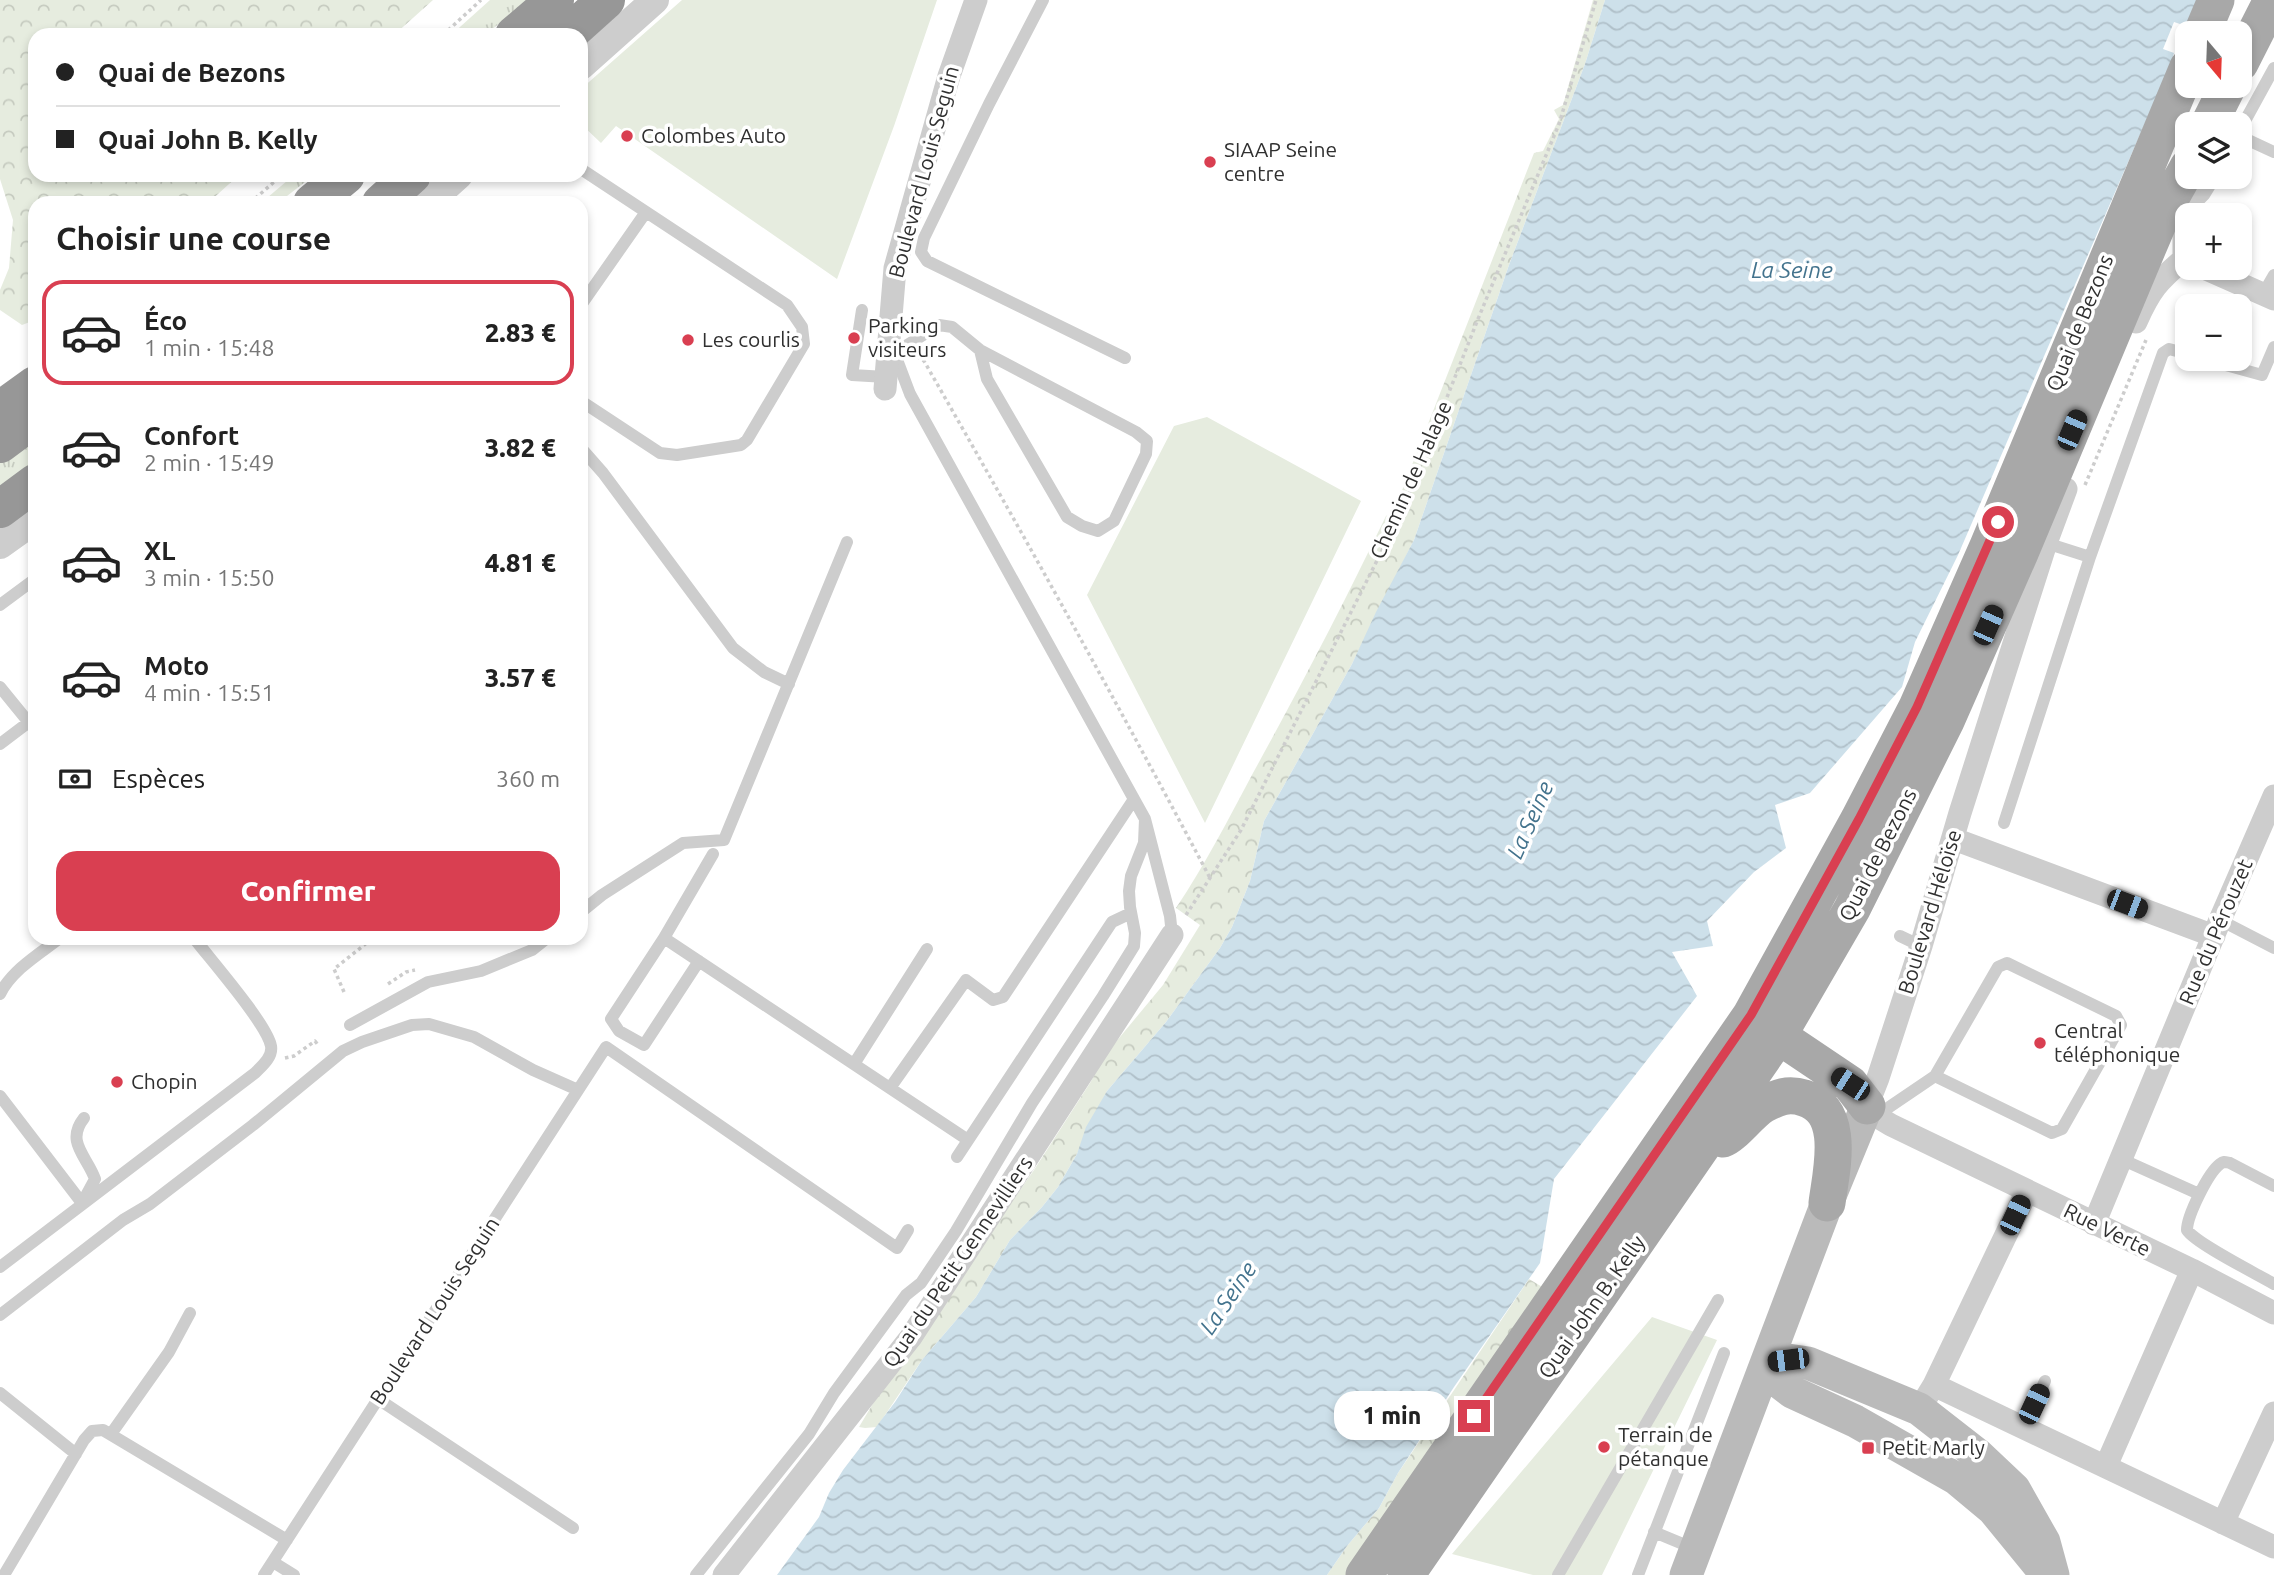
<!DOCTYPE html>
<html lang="fr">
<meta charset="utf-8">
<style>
:root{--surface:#fff;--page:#f2f2f2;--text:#222;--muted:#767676;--line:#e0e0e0;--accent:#d93f51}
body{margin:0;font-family:Ubuntu,sans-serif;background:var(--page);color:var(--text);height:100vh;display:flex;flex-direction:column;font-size:26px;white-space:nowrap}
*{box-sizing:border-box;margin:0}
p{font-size:23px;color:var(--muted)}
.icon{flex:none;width:38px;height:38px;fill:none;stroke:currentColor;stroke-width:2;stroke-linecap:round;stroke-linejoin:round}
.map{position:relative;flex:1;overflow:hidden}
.sheet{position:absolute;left:28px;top:196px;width:560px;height:749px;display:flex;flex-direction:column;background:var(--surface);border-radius:21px;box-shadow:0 4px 10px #0003}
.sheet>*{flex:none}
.hud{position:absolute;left:28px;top:28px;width:560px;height:154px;border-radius:21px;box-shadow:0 4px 10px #0003;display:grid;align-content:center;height:154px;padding:0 28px;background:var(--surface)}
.needle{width:46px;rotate:161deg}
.fabs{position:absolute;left:2175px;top:21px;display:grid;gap:14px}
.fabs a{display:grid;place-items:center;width:77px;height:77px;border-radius:14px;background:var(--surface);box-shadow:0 4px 10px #0003;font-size:35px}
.end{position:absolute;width:32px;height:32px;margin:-16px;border:9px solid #d93f51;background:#fff;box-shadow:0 0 0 4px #fff}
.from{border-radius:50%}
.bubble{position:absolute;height:49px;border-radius:21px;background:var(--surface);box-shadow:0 4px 10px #0003;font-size:23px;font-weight:800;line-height:49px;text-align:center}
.car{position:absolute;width:21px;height:42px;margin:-21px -10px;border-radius:9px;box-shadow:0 0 5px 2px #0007;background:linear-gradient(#222 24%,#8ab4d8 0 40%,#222 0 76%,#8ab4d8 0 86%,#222 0)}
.hud b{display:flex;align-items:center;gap:24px;height:66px;font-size:26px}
.hud b+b{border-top:2px solid var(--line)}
.hud i{width:18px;height:18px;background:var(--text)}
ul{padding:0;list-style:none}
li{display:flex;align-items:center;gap:21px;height:105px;margin:0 14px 10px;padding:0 14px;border:4px solid transparent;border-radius:21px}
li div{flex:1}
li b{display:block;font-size:26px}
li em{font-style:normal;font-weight:800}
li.on{border-color:var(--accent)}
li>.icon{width:63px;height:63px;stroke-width:1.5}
h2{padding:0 28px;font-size:32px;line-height:84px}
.pay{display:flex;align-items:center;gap:18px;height:77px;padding:0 28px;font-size:26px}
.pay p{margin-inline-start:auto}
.primary-button{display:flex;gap:14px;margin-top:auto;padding:14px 28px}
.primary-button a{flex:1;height:80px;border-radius:21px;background:var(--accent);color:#fff;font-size:28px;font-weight:800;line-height:80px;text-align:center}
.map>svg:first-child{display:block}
</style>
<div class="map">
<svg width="2274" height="1575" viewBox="0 0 2274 1575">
<defs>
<pattern id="grass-tufts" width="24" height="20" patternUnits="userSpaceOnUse" patternTransform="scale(1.75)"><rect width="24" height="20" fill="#e6ecdf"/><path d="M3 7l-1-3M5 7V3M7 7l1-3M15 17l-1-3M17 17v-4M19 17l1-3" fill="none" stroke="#c6cbc0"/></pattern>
<pattern id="forest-crowns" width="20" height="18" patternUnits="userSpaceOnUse" patternTransform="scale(1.75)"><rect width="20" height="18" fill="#e6ecdf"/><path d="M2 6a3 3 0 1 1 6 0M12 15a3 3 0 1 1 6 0" fill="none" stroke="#c6cbc0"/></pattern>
<pattern id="water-waves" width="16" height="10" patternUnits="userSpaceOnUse" patternTransform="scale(1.75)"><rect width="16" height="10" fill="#cde0ea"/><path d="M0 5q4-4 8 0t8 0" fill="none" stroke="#b0c0c9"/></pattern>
</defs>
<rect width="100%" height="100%" fill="#fff"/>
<path fill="url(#grass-tufts)" d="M490,0H528L485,35H451Z
M294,175H314L278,203H261Z
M35,435V466L0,491V462Z"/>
<path fill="url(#forest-crowns)" d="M0,0H433L394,35H35V175H239L208,203H35V320L22,325L0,310V290L9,268L13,220L0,179Z
M1593,0H1605L1585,64L1509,265L1414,540L1352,664L1264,821L1250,881L1232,927L1220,948L1166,1022L1107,1091L1077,1154L1058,1187L1042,1207L1010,1240L976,1297L922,1360L877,1427L865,1428L859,1427L887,1380L1034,1170L1090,1083L1105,1055L1163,985L1200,925L1176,908C1205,865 1229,818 1253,773C1300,688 1344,603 1386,516L1394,511L1534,153L1543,151L1559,119L1554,110L1563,105Z
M1529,1279L1549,1291L1350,1575H1327L1347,1546L1379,1508L1398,1473Z"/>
<path fill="#e6ecdf" d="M682,0H937L894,126L837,279L616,126L601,143L581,124V89Z
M1207,417L1361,501L1205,823L1087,595L1174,426Z
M1652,1317L1717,1340L1602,1575H1533L1452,1554Z"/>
<path fill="url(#water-waves)" d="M1605,0H2202L2186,26L2174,22L2163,49L2174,53L2171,63L1958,555L1915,642L1902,687L1810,793L1775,805L1786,848L1754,872L1707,921L1713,946L1672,952L1697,996L1554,1179L1540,1263L1454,1387L1398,1473L1379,1508L1347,1546L1327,1575H777L819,1517L829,1493L843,1470L895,1402L922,1360L976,1297L1010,1240L1042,1207L1058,1187L1077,1154L1086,1127L1107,1091L1166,1022L1220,948L1232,927L1250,881L1264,821L1352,664L1376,612L1414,540L1509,265L1585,64Z"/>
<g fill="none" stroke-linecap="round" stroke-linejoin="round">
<path stroke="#cdcdcd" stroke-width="3.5" stroke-dasharray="3.5 3.5" stroke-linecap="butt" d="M443,35L481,0
M250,203L282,175
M917,356L924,361C1022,532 1118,704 1210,878
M2085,485L2146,340
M1186,915L1241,830L1402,511L1478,319L1559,124L1596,0
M388,984L406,972L415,970
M344,992L334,969L373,938
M285,1058L294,1056L315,1041L318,1045"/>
<path stroke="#cdcdcd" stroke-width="12" d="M1043,0L989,104L924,238L921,252L927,261L1125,358
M2240,130L2274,68
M2248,140L2274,152
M581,169L787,305L802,327L804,344L747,440L741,445L677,455L660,453L581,401
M2187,212L2204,195L2215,177
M2263,294L2274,275
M581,305L646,212
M862,310L852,375L886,377
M904,347L939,325L952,327L980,350L1136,432L1147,441L1146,454L1114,521L1098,531L1082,526L1067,517L987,379L980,350
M893,349L910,394L1145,819L1170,916L1172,935
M2204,359L2262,375L2274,347
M581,448L603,473L733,648L764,672L789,684
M2090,557L2163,353L2169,349L2188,354
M0,605L35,579
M0,687L35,730
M0,744L29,722
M2004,823L2090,557L2046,543
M581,912L602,895L683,843L724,840L847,542
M2220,920L2274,948
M1900,936L1921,946
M664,938L968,1140
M699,961L644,1045L619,1031L611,1019L664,938L713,854
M0,994C12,970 39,954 60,938
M350,1025L428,982L481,971L532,950L547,938
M854,1064L927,949
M890,1088L966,980L993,1000L1003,997L1134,799
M0,1096L82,1203L95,1179C87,1156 65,1142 84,1118
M1876,1116L1935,1076L1998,967L2007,963L2116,1016L2121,1025L2062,1129L2052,1133L1935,1076
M957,1157L1112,922L1131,913
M2121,1159L2199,1194
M2274,1186L2230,1163C2225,1162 2224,1161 2220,1164C2208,1173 2187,1216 2187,1230C2195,1243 2257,1274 2274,1284
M0,1267L255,1073C262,1066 273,1057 271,1046C267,1024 210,959 194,938
M0,1315L123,1220L150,1204L253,1125L343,1051L362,1042L412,1025L429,1024L474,1037L533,1070L578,1090
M0,1393L76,1454
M378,1399L573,1528
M2024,1427L2045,1381
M111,1434L169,1352L190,1313
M1654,1532L1695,1549
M273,1562L294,1575
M4,1575L84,1440L92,1431L103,1430L287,1540
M264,1575L606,1047L897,1248L908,1230
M696,1575L809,1434L834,1393L906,1295L921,1283L956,1231L1032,1103L1103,996L1134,946L1135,933L1130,907L1129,891L1131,876L1144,843L1145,819
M1558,1575L1718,1300
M1638,1575L1724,1353"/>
<path stroke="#cdcdcd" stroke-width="23" d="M2184,259V215L2191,183
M2204,268L2274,299
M2136,322C2150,290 2158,281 2184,259
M885,389L895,268L949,76L976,0
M2066,489L2046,543L1960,813L1921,946L1878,1078L1867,1106L1876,1116L1891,1125L2192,1270L2274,1313
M1954,839L2214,936
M2094,1224L2220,920L2274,796
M1934,1385L2274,1547
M1926,1398L1934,1385L2027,1191
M2106,1466L2192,1270
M2223,1523L2274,1413
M724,1575L911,1337L1172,935"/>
<path stroke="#cdcdcd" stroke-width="28" d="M581,66L655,0
M428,203L459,175
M0,545L35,520"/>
<path stroke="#bababa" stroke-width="33" d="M1767,1362L1788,1360L1808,1363L1919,1409L1978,1455L2014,1489L2044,1542L2053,1575
M1767,1362L1775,1379L1792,1392L1855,1421L1957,1479L1993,1509L2038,1564
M1686,1575L1827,1203L1867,1106"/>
<path stroke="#a8a8a8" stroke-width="37" d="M2202,33L2216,0
M2240,63L2272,0
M2209,124L2228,86
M1753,1039L1777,1038L1792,1045L1850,1084L1867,1106
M1723,1139C1733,1136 1750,1113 1763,1105C1778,1097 1788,1093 1804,1098C1847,1111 1831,1171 1827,1203
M1364,1575L1751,1015L1859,819L1917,707L1988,546L2188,67
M1406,1575L1777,1038L1852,909L1946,721L2020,553L2144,257L2164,210L2188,167"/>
<path stroke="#979797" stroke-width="38" d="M514,35L555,0
M567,35L606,0
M312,203L346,175
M381,203L412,175
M0,410L35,385
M0,444L35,418
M0,509L35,483"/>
</g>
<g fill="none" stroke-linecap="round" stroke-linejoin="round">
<path stroke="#d93f51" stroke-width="9" d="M1474,1416L1751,1015L1859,819L1917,707L1998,522"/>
</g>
<g fill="#d93f51" stroke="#fff" stroke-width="2.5">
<circle cx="627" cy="136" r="7"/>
<circle cx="1210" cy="162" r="7"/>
<circle cx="854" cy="338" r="7"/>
<circle cx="688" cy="340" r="7"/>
<circle cx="2040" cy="1043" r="7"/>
<circle cx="117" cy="1082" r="7"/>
<circle cx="1604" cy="1447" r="7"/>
<rect x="1861" y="1441" width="14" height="14" rx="3.5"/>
</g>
<g text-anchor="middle" stroke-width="7" stroke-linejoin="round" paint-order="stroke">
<g font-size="21" fill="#303030" stroke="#fff" text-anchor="start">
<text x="641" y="143">Colombes Auto</text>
<text x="1224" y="157">SIAAP Seine<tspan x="1224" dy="24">centre</tspan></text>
<text x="868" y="333">Parking<tspan x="868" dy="24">visiteurs</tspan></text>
<text x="702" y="347">Les courlis</text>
<text x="2054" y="1038">Central<tspan x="2054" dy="24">téléphonique</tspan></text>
<text x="131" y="1089">Chopin</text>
<text x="1618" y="1442">Terrain de<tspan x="1618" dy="24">pétanque</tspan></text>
<text x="1882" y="1455">Petit Marly</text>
</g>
<g font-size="21" fill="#303030" stroke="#fff">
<text transform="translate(924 172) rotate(-75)" y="7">Boulevard Louis Seguin</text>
<text transform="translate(2080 323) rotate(-68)" y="7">Quai de Bezons</text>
<text transform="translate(1411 480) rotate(-66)" y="7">Chemin de Halage</text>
<text transform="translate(1878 855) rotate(-63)" y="7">Quai de Bezons</text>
<text transform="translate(1930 912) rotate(-73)" y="7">Boulevard Héloïse</text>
<text transform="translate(2216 932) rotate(-67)" y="7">Rue du Pérouzet</text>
<text transform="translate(2107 1230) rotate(26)" y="7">Rue Verte</text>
<text transform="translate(958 1262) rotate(-56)" y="7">Quai du Petit Gennevilliers</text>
<text transform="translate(1592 1307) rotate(-55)" y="7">Quai John B. Kelly</text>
<text transform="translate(435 1311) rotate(-57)" y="7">Boulevard Louis Seguin</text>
</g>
<g font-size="23" font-style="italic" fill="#43738d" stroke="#fff">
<text x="1792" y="278">La Seine</text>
<text transform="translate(1530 820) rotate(-66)" y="8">La Seine</text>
<text transform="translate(1228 1298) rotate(-56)" y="8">La Seine</text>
</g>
</g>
</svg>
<div class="fabs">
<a><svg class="needle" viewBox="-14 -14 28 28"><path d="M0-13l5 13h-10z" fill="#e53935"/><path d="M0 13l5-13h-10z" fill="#767676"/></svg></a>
<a><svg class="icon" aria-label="layers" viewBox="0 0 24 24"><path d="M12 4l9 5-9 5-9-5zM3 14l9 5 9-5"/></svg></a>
<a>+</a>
<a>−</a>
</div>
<i class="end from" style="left:1998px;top:522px"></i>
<i class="end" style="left:1474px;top:1416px"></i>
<div class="bubble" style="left:1334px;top:1391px;width:116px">1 min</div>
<i class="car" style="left:2072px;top:430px;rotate:23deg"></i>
<i class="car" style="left:1988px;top:625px;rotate:24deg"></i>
<i class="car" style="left:2127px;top:904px;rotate:111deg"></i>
<i class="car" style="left:1850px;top:1084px;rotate:303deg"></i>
<i class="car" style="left:2015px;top:1215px;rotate:25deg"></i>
<i class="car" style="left:1788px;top:1360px;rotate:263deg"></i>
<i class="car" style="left:2034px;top:1404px;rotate:25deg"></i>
<div class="hud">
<b><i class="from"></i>Quai de Bezons</b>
<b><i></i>Quai John B. Kelly</b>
</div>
<section class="sheet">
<h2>Choisir une course</h2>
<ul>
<li class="on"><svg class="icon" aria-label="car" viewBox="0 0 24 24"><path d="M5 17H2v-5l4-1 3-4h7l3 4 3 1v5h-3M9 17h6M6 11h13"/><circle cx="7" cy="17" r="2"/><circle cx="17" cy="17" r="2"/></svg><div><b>Éco</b><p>1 min · 15:48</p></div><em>2.83 €</em></li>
<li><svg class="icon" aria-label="car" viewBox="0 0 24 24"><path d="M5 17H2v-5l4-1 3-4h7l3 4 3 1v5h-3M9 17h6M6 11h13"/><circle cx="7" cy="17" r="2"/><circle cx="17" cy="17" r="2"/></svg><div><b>Confort</b><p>2 min · 15:49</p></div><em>3.82 €</em></li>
<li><svg class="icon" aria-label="car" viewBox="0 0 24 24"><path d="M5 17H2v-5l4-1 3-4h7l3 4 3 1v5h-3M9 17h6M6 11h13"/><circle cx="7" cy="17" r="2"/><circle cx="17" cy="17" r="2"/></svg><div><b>XL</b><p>3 min · 15:50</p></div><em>4.81 €</em></li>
<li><svg class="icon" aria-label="car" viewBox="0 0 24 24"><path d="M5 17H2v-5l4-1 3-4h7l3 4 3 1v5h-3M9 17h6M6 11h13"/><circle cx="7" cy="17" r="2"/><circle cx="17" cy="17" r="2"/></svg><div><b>Moto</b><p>4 min · 15:51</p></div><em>3.57 €</em></li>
</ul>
<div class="pay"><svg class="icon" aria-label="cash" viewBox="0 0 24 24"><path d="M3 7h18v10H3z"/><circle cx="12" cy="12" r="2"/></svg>Espèces<p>360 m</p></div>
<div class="primary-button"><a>Confirmer</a></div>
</section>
</div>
